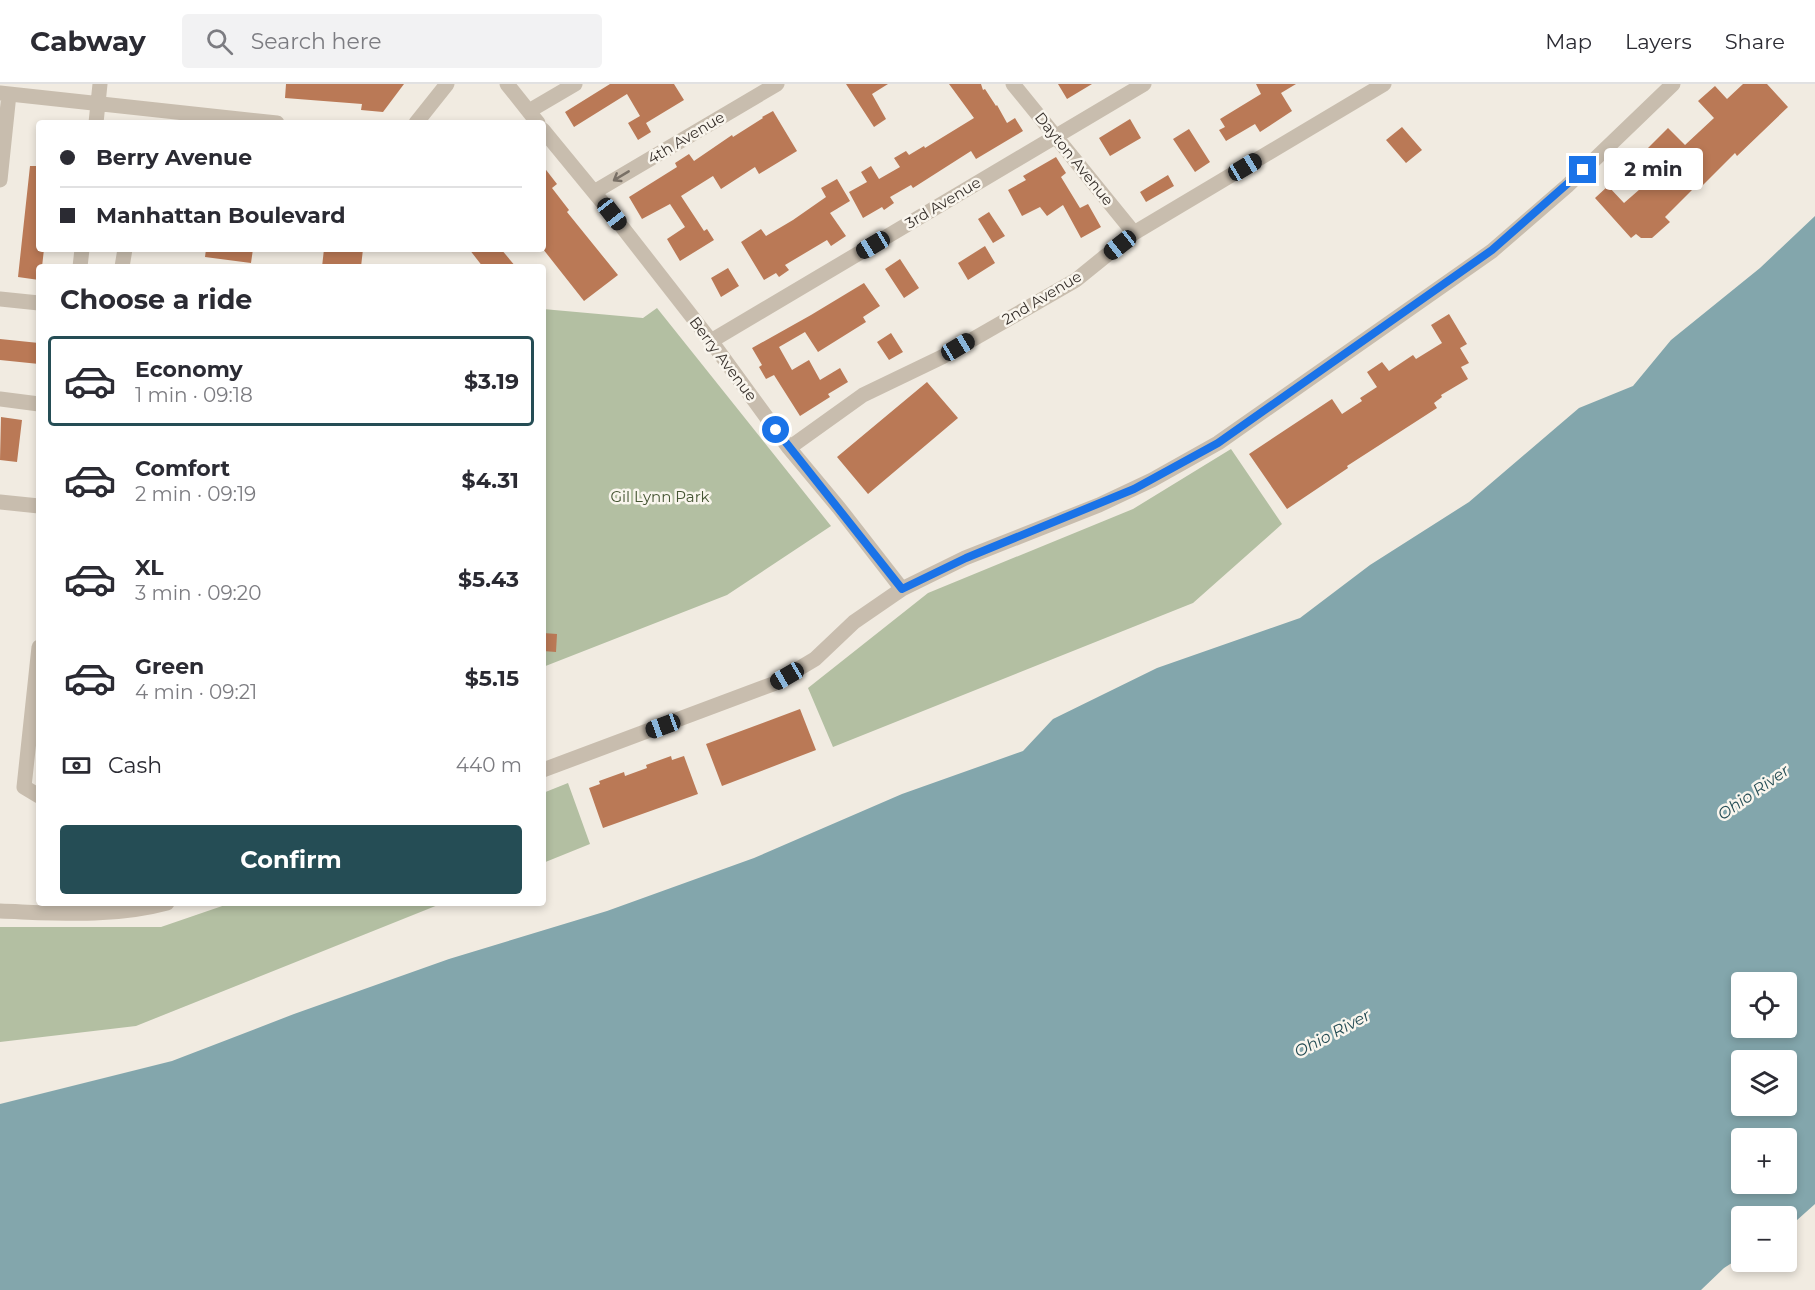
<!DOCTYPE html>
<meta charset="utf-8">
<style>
:root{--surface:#fff;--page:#f2f2f3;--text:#2b2b33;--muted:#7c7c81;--line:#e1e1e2;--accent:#254d55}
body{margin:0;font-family:Montserrat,sans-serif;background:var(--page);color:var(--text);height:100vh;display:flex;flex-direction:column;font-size:22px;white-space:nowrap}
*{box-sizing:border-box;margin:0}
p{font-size:20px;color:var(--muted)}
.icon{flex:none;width:33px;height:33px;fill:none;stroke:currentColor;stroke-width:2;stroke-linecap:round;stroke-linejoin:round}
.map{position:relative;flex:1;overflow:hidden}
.side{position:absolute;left:36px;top:180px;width:510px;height:642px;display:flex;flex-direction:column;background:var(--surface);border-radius:6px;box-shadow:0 3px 9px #0003}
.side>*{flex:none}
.top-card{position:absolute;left:36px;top:36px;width:510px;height:132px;border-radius:6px;box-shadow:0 3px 9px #0003;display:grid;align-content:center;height:132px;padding:0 24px;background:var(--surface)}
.tools{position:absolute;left:1731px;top:888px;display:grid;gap:12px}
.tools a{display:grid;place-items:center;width:66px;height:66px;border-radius:6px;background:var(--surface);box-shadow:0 3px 9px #0003;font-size:30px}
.end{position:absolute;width:27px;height:27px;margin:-14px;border:8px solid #1a73e8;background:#fff;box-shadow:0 0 0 3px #fff}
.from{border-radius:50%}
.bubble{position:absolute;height:42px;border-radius:6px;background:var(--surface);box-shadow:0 3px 9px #0003;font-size:20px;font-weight:700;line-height:42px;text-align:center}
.car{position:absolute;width:18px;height:36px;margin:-18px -9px;border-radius:8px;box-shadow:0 0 4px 2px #0007;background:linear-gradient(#222 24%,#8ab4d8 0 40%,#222 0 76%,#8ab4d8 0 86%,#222 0)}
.top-card b{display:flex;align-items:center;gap:21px;height:57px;font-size:22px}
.top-card b+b{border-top:2px solid var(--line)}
.top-card i{width:15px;height:15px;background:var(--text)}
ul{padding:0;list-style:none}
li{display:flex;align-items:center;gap:18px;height:90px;margin:0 12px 9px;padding:0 12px;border:3px solid transparent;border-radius:6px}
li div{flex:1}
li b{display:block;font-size:22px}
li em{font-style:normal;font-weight:700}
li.current{border-color:var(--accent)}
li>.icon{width:54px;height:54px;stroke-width:1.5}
h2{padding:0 24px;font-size:27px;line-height:72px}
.pay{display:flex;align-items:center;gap:15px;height:66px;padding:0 24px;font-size:22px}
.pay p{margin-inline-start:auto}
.primary-button{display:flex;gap:12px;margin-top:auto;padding:12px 24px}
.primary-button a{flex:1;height:69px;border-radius:6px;background:var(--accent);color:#fff;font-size:24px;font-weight:700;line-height:69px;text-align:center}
header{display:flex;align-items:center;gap:36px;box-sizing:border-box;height:84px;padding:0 30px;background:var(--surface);border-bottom:2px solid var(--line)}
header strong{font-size:28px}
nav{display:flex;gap:33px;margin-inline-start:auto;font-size:21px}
.search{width:420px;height:54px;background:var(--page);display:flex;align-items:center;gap:15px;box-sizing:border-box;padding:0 21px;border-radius:6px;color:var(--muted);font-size:22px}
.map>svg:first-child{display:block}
</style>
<header>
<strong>Cabway</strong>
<div class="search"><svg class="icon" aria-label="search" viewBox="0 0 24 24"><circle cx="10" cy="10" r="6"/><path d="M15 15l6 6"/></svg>Search here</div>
<nav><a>Map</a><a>Layers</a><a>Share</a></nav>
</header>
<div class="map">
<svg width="1815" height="1206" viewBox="0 0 1815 1206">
<rect width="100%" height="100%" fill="#f1ebe1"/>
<path fill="#b3bfa2" d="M657,224L831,442L727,511L543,583V225L643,234Z
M1231,365L1282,440L1193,519L833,663L808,604L928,509L1133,425Z
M568,699L590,760L543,779V709Z
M231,819H443L136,942L0,958V843H161Z"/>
<path fill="#83a6ac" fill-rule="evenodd" d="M1815,132V1120L1787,1145L1786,1132H1742L1741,1173L1724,1184L1701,1206H0V1020L172,977L294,930L449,875L607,827L754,774L902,710L1023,667L1053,635L1157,584L1300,534L1370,481L1469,418L1579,324L1633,302L1671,256L1760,184ZM1742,898H1786V944H1742ZM1742,976H1786V1022H1742ZM1742,1054H1786V1100H1742Z"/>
<path fill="#ba7956" d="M286,0H404L383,28L361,26L362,20L285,14Z
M610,0H674L684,16L646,39L651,48L638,56L628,39L640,32L627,10L574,43L565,28Z
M846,0H888L872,10L886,35L874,43Z
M949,0H981L983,6L985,5L996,22L997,21L1007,39L1015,34L1023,47L976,75L971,67L913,104L911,101L890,113L894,119L884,126L882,123L863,134L849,108L867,98L861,88L871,82L879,95L900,83L894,74L906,67L909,71L924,62L925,64L974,34Z
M1058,0H1092L1067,15Z
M1256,0H1296L1281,9L1292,27L1260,48L1255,40L1226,57L1219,46L1225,43L1220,35L1261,10Z
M1743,0H1767L1788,23L1737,72L1735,69L1700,104L1697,101L1665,133L1670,138L1652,154H1641L1636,150L1631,154L1595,114L1608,102L1624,119L1656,91L1639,73L1668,44L1685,61L1714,34L1698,17L1715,2L1727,15Z
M773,27L797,67L759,90L755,83L721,105L713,92L681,112L704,147L707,145L714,156L680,177L667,155L685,143L670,120L642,135L629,113L677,83L675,79L689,70L694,77L732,51L733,53L763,34L762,33Z
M1130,35L1141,54L1110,72L1099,54Z
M1402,43L1422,66L1406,79L1386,56Z
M1189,45L1210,78L1195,88L1173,55Z
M1056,73L1066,89L1061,93L1080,124L1088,120L1101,143L1081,154L1063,121L1047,132L1040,123L1022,132L1008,106L1026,96L1023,92Z
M30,82H39V165H44L42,183H39V196L18,193Z
M543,82L557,100L552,104L569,126L567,128L618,191L584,217L543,165Z
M1168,91L1174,102L1146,118L1140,108Z
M837,95L850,117L830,129L846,152L831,162L827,156L785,181L789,186L779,193L776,189L764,196L741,158L761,145L766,152L793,136L826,113L821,104Z
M989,128L1005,152L993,159L978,135Z
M985,162L995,179L968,196L958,179Z
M206,165H253L251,179L205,173Z
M324,165H363L361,183H322Z
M469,165H501L516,183H483Z
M900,175L919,204L904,214L885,185Z
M728,184L739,202L721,213L711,194Z
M864,199L880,222L863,233L866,238L818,268L805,248L779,263L792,286L809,276L820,296L840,284L848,298L828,310L830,313L800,332L774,291L766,295L759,283L762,281L752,264L811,231Z
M1449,230L1467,260L1460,264L1469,279L1461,283L1468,295L1441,311L1442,313L1434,319L1437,324L1347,382L1348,384L1287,425L1249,370L1332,315L1342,330L1362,317L1360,314L1377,303L1367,288L1382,278L1389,287L1413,271L1416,275L1442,259L1431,241Z
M891,249L903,268L889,276L877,258Z
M0,255L39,259V280L0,276Z
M927,298L958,334L868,410L837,373Z
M1,333L22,336L17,378L0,376Z
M543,549L557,550L556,568L543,567Z
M800,625L816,666L722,702L706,660Z
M671,672L672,676L684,672L698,710L603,744L589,704L600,700L599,697L624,688L625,692L647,684L646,681Z"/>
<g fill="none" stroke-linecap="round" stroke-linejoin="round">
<path stroke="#c8bdae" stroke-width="15" d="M507,0L538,39
M1013,0L1134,149
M0,9L277,39
M529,27L575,0
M96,39L100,0
M416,39L447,0
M543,46L612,130L711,257L789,364L839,424L902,505
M0,96L9,10
M594,108L777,0
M80,183L82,165
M122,183L125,165
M0,215L39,219
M711,257L1144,0
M0,315L39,320
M789,364L863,311L942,273L1076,196L1134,149L1384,0
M0,418L39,422
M39,563L24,703L39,712
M543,686L773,600L815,575L854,538L902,505L965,474L1099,421L1152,396L1218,359L1492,167L1567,102L1673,0
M0,827C56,829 112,834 167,819"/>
</g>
<defs><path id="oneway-shaft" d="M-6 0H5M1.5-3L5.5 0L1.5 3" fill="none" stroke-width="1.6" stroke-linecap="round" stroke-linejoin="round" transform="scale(1.5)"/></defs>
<use stroke="#797066" href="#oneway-shaft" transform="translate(621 92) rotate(149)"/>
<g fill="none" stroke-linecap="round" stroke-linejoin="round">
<path stroke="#1a73e8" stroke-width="8" d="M776,346L902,505L966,474L1134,405L1218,359L1492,166L1583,86"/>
</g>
<g text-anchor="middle" stroke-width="5" stroke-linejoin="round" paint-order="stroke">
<g font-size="15" fill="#38312c" stroke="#f9f5ed">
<text transform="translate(686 54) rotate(-31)" y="5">4th Avenue</text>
<text transform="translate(1074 75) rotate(51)" y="5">Dayton Avenue</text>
<text transform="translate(943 119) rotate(-31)" y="5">3rd Avenue</text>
<text transform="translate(1042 214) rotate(-31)" y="5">2nd Avenue</text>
<text transform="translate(723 275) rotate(53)" y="5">Berry Avenue</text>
</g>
<g font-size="15" fill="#445432" stroke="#f9f5ed">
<text x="660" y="418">Gil Lynn Park</text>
</g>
<g font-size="16" font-style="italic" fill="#254d55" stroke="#f9f5ed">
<text transform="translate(1753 708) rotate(-35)" y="6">Ohio River</text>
<text transform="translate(1332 949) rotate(-28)" y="6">Ohio River</text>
</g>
</g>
</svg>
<div class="tools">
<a><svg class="icon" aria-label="locate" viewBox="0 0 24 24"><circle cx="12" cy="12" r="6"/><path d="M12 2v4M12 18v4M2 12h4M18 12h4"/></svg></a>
<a><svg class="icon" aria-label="layers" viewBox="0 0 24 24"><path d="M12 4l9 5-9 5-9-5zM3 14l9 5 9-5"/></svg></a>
<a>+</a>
<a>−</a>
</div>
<i class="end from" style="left:776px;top:346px"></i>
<i class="end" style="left:1583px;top:86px"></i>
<div class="bubble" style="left:1604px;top:64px;width:99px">2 min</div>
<i class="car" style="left:1245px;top:83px;rotate:59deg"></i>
<i class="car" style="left:612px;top:130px;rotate:142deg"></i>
<i class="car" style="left:873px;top:161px;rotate:239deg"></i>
<i class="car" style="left:1120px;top:161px;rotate:232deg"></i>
<i class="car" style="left:958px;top:263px;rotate:59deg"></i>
<i class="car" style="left:787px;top:592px;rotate:240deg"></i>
<i class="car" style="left:663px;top:642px;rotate:250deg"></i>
<div class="top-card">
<b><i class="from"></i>Berry Avenue</b>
<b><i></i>Manhattan Boulevard</b>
</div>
<section class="side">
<h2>Choose a ride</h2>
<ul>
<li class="current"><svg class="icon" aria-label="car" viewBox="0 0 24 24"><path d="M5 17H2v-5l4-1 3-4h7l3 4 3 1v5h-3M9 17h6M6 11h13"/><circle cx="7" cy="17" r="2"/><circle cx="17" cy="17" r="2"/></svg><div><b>Economy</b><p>1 min · 09:18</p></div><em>$3.19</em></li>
<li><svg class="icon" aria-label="car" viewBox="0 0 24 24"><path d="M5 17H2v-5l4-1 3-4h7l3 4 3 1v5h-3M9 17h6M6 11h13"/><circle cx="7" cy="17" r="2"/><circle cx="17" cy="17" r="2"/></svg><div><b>Comfort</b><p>2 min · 09:19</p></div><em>$4.31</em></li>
<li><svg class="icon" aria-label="car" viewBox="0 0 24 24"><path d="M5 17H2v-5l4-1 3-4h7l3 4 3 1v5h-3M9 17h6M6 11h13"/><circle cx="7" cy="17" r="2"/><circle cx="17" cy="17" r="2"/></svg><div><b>XL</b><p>3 min · 09:20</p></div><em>$5.43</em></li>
<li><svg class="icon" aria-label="car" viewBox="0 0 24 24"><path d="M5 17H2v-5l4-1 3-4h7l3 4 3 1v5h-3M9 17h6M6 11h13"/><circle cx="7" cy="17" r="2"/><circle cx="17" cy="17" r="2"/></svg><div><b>Green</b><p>4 min · 09:21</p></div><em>$5.15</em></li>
</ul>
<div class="pay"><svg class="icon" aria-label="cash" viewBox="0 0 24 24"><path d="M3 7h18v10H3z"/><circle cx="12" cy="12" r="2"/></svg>Cash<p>440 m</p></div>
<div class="primary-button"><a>Confirm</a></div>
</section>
</div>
